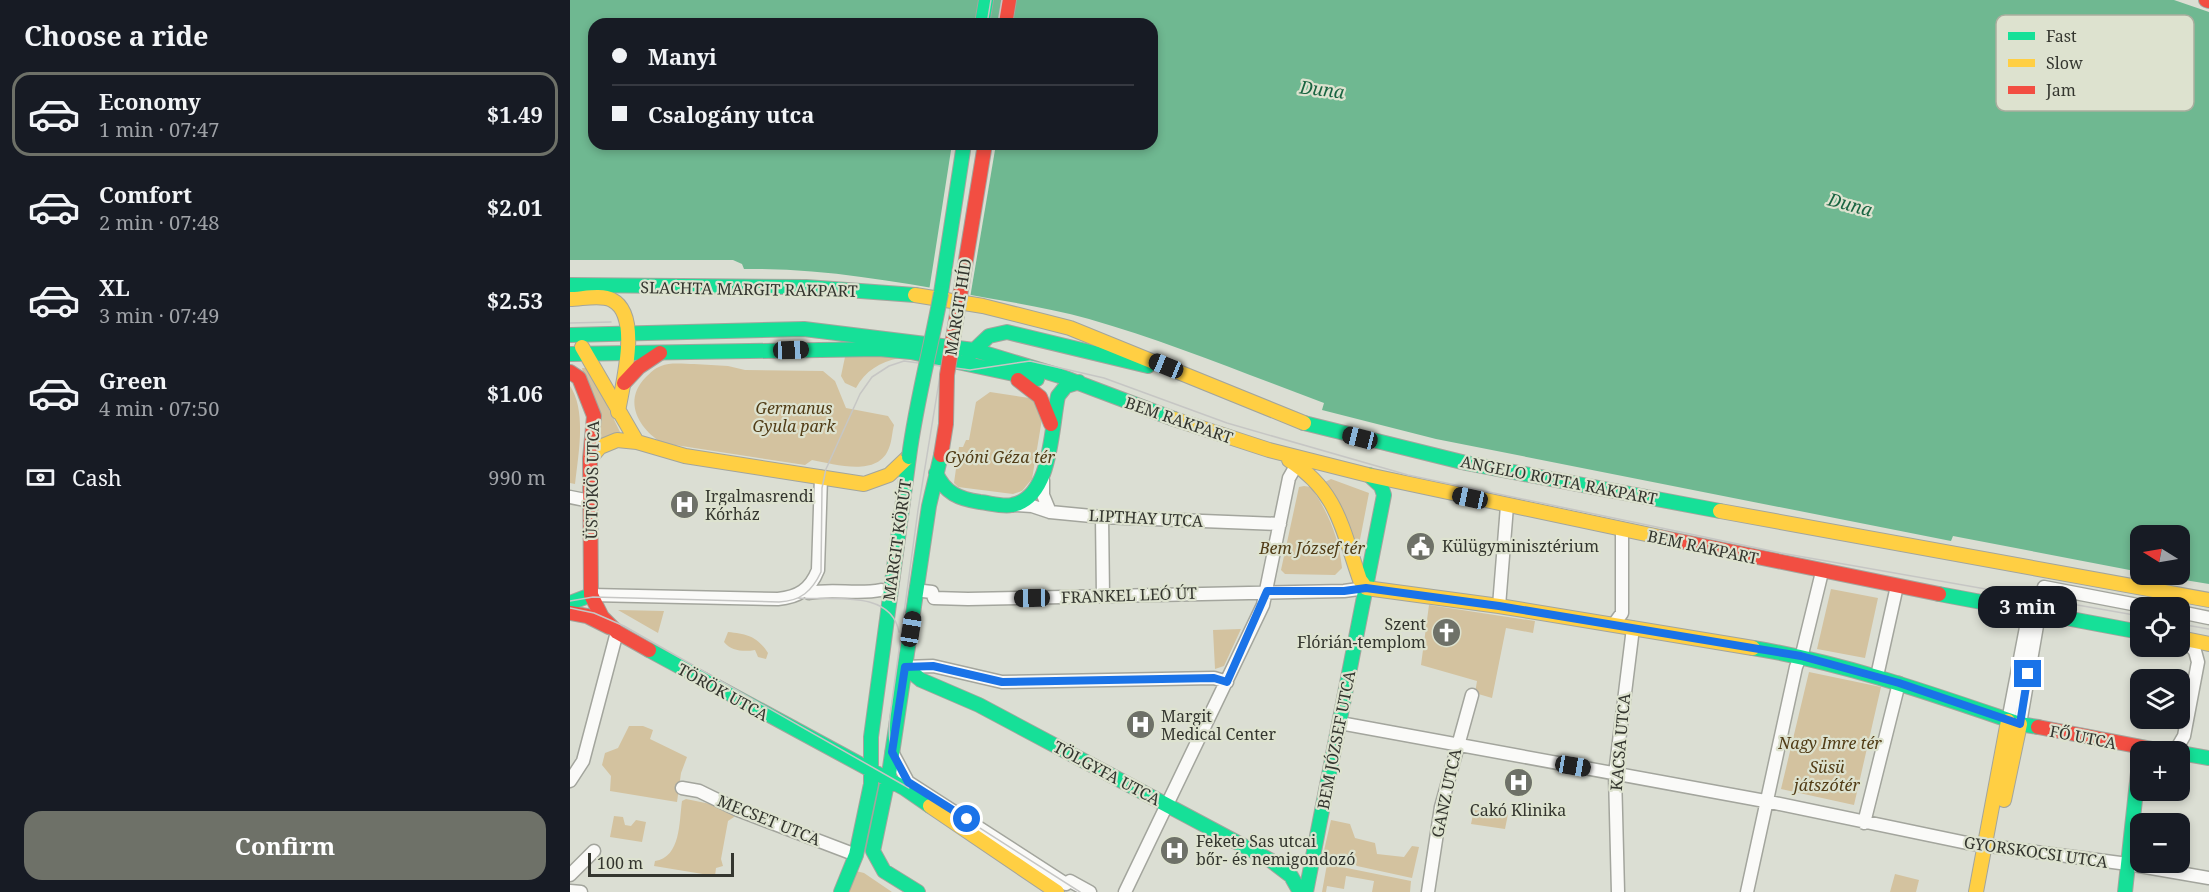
<!DOCTYPE html>
<meta charset="utf-8">
<style>
:root{--surface:#171b24;--page:#20242c;--text:#f1f3f6;--muted:#9ea1a6;--line:#363941;--accent:#6e7168}
body{margin:0;font-family:"Noto Serif",serif;background:var(--page);color:var(--text);height:100vh;display:flex;flex-direction:column;font-size:22px;white-space:nowrap}
*{box-sizing:border-box;margin:0}
p{font-size:20px;color:var(--muted)}
.icon{flex:none;width:33px;height:33px;fill:none;stroke:currentColor;stroke-width:2;stroke-linecap:round;stroke-linejoin:round}
.map{position:relative;flex:1;overflow:hidden}
.drawer{display:flex;flex-direction:column;background:var(--surface);width:570px}
.drawer>*{flex:none}
.guide{position:absolute;left:18px;top:18px;width:570px;height:132px;border-radius:18px;box-shadow:0 3px 9px #0003;display:grid;align-content:center;height:132px;padding:0 24px;background:var(--surface)}
.needle{width:39px;rotate:281deg}
.controls{position:absolute;left:1560px;top:525px;display:grid;gap:12px}
.controls a{display:grid;place-items:center;width:60px;height:60px;border-radius:12px;background:var(--surface);box-shadow:0 3px 9px #0003;font-size:30px}
.scale{position:absolute;left:18px;bottom:15px;width:146px;box-sizing:border-box;padding-left:6px;border:3px solid #34362f;border-top:0;font-size:16px;line-height:21px;white-space:nowrap;color:#34362f;-webkit-text-stroke:4px #dde2cf;paint-order:stroke}
.end{position:absolute;width:27px;height:27px;margin:-14px;border:8px solid #1a73e8;background:#fff;box-shadow:0 0 0 3px #fff}
.from{border-radius:50%}
.bubble{position:absolute;height:42px;border-radius:18px;background:var(--surface);box-shadow:0 3px 9px #0003;font-size:20px;font-weight:700;line-height:42px;text-align:center}
.car{position:absolute;width:18px;height:36px;margin:-18px -9px;border-radius:8px;box-shadow:0 0 4px 2px #0007;background:linear-gradient(#222 24%,#8ab4d8 0 40%,#222 0 76%,#8ab4d8 0 86%,#222 0)}
.guide b{display:flex;align-items:center;gap:21px;height:57px;font-size:22px}
.guide b+b{border-top:2px solid var(--line)}
.guide i{width:15px;height:15px;background:var(--text)}
ul{padding:0;list-style:none}
li{display:flex;align-items:center;gap:18px;height:84px;margin:0 12px 9px;padding:0 12px;border:3px solid transparent;border-radius:18px}
li div{flex:1}
li b{display:block;font-size:22px}
li em{font-style:normal;font-weight:700}
li.on{border-color:var(--accent)}
li>.icon{width:54px;height:54px;stroke-width:1.5}
h2{padding:0 24px;font-size:27px;line-height:72px}
.pay{display:flex;align-items:center;gap:15px;height:66px;padding:0 24px;font-size:22px}
.pay p{margin-inline-start:auto}
.primary-button{display:flex;gap:12px;margin-top:auto;padding:12px 24px}
.primary-button a{flex:1;height:69px;border-radius:18px;background:var(--accent);color:#fff;font-size:24px;font-weight:700;line-height:69px;text-align:center}
main{display:flex;flex:1;min-height:0}
.map>svg:first-child{display:block}
</style>
<main>
<section class="drawer">
<h2>Choose a ride</h2>
<ul>
<li class="on"><svg class="icon" aria-label="car" viewBox="0 0 24 24"><path d="M5 17H2v-5l4-1 3-4h7l3 4 3 1v5h-3M9 17h6M6 11h13"/><circle cx="7" cy="17" r="2"/><circle cx="17" cy="17" r="2"/></svg><div><b>Economy</b><p>1 min · 07:47</p></div><em>$1.49</em></li>
<li><svg class="icon" aria-label="car" viewBox="0 0 24 24"><path d="M5 17H2v-5l4-1 3-4h7l3 4 3 1v5h-3M9 17h6M6 11h13"/><circle cx="7" cy="17" r="2"/><circle cx="17" cy="17" r="2"/></svg><div><b>Comfort</b><p>2 min · 07:48</p></div><em>$2.01</em></li>
<li><svg class="icon" aria-label="car" viewBox="0 0 24 24"><path d="M5 17H2v-5l4-1 3-4h7l3 4 3 1v5h-3M9 17h6M6 11h13"/><circle cx="7" cy="17" r="2"/><circle cx="17" cy="17" r="2"/></svg><div><b>XL</b><p>3 min · 07:49</p></div><em>$2.53</em></li>
<li><svg class="icon" aria-label="car" viewBox="0 0 24 24"><path d="M5 17H2v-5l4-1 3-4h7l3 4 3 1v5h-3M9 17h6M6 11h13"/><circle cx="7" cy="17" r="2"/><circle cx="17" cy="17" r="2"/></svg><div><b>Green</b><p>4 min · 07:50</p></div><em>$1.06</em></li>
</ul>
<div class="pay"><svg class="icon" aria-label="cash" viewBox="0 0 24 24"><path d="M3 7h18v10H3z"/><circle cx="12" cy="12" r="2"/></svg>Cash<p>990 m</p></div>
<div class="primary-button"><a>Confirm</a></div>
</section>
<div class="map">
<svg width="1639" height="892" viewBox="0 0 1639 892">
<rect width="100%" height="100%" fill="#dbded3"/>
<path fill="#d3c29f" d="M314,356L329,358C310,362 295,371 286,388L275,383L271,376L275,357Z
M124,364L158,366L175,370L253,371L265,381L276,408L318,416L324,425C322,432 322,441 319,448C308,478 265,464 242,460L235,465L92,443C69,429 52,401 76,377C80,373 85,368 91,366C100,362 114,364 124,364Z
M12,368H19L51,434L30,444Z
M0,386C17,411 8,456 5,484L0,483Z
M420,392L466,399L473,413L462,479L452,491L443,494L388,487L384,483L389,447H393L396,440H399L406,402Z
M761,479L799,493L787,555L755,482Z
M734,486L741,487C758,512 769,537 772,568L765,575L715,574L711,570L729,487Z
M1261,589L1308,598L1295,658L1247,649Z
M859,605L965,621L963,633L936,628L922,698L905,693L907,681L851,665Z
M48,610L94,611L88,633Z
M671,629L654,666L645,669L643,630Z
M158,632C177,634 187,636 198,653L196,659L188,657L185,650C174,652 161,651 154,642Z
M1239,672L1311,687L1284,805L1211,789Z
M59,726H73L83,730L80,739L117,757L111,773L107,802L40,791L41,776L32,765L35,753L48,748Z
M116,799L165,809L164,817L158,821L151,859L153,866L146,868L145,876L84,866L85,861C111,857 109,822 112,801Z
M904,810L938,814L935,829L901,824Z
M44,816L53,817L55,825L61,826L66,820L76,822L72,842L40,837Z
M761,820L780,824L785,838L805,843L807,854L834,857L842,846L849,847L842,878L787,866L782,861L753,855Z
M757,864L841,881L840,892H802L804,881L776,876L774,889L757,886L756,892H752Z
M286,871L294,873L322,892H277Z
M1325,874L1349,880L1346,892H1320Z"/>
<path fill="#6fb891" fill-rule="evenodd" d="M0,0H1604L1639,12V584L1584,575L1610,574V536H1570V572L1383,536L1381,541L866,439L752,410L754,403C676,374 599,342 519,319C477,307 433,301 390,293C318,280 247,268 174,269L172,264L163,260H0ZM24,24H582V144H24Z"/>
<path fill="#dbded3" d="M382,144H426L400,298L359,291Z"/>
<g fill="none" stroke-linecap="round" stroke-linejoin="round">
<defs>
<path id="street" d="M473,480V495L480,512
M0,497L20,501
M446,505L462,506L480,512L532,517L710,524
M532,517L533,596
M1474,587L1583,608
M353,591L362,592L364,598L398,599L774,591L796,588
M239,593C263,588 287,595 311,590
M21,595L208,599C228,597 240,590 248,570L251,477
M929,606L937,506
M1610,612L1639,618
M1044,624L1052,613V531
M335,667L363,666L432,682L644,678L657,682
M1307,676L1327,586
M1438,721L1459,612
M770,723L1195,801L1397,843L1558,864L1639,878
M1450,724L1469,614
M322,752L338,782L496,884L500,881L520,892
M1599,752L1607,748L1614,736L1628,662L1625,651L1614,639
M0,781L13,761L47,632
M112,788L129,791L168,810L286,855
M1294,823L1329,683
M0,875L24,851
M0,891L11,892
M555,892L693,605L719,478L727,464L734,462
M858,892L871,807L902,695
M1048,892L1045,774L1063,628
M1177,892L1226,667L1233,650L1252,572"/>
<path id="fast" d="M412,24L416,0
M0,285L236,287L345,295
M371,293L394,144
M0,335L234,329L404,350L490,376L604,419
M0,354L309,349L341,352L467,379
M398,356L419,336L437,332L578,366
M734,423L896,463L1150,511
M366,473C375,493 389,499 410,502C420,503 432,507 442,505C482,498 481,428 488,396L496,386L509,382
M1369,594L1570,632
M0,603L21,595
M1183,648C1275,663 1362,694 1450,724L1468,727
M79,650L334,788L360,806
M335,667L351,680L409,705L700,860L721,876L730,892
M1610,753L1639,758
M271,892L286,855L301,784V737L339,457
M348,892L314,871L303,851L319,774L359,506L371,455
M736,892L814,495L811,486L799,475
M1555,892L1570,754"/>
<path id="slow" d="M345,295L413,306L500,328L734,423
M0,299C12,299 31,294 42,300C72,315 52,386 48,412
M12,347L67,442
M604,419L699,450L798,475L1090,537
M20,459L30,447L47,440L67,442L115,456L294,484L319,475L338,457
M719,460C768,491 772,529 790,580L796,588
M1150,511L1639,600
M796,588L929,606L1183,648
M1610,638L1639,644
M1434,800L1450,724
M360,806L487,892
M1406,892L1438,721"/>
<path id="jam" d="M1636,0L1639,1
M435,24L439,0
M0,372L9,378L24,416L20,459L21,595L32,617L47,632L79,650
M448,380L470,397L481,424
M54,383L69,367L90,353
M1090,537L1369,594
M0,613L17,616L39,627
M1468,727L1598,752"/>
</defs>
<use href="#street" stroke="#a3a59d" stroke-width="15"/>
<use href="#fast" stroke="#a3a59d" stroke-width="16"/>
<use href="#slow" stroke="#a3a59d" stroke-width="16"/>
<use href="#jam" stroke="#a3a59d" stroke-width="16"/>
<use href="#street" stroke="#fafaf8" stroke-width="12"/>
<use href="#fast" stroke="#16e098" stroke-width="14"/>
<use href="#slow" stroke="#ffcf43" stroke-width="14"/>
<use href="#jam" stroke="#f24e42" stroke-width="14"/>
<path stroke="#c6c6c4" stroke-width="1.5" d="M417,24L421,0
M428,24L432,0
M408,144L348,510L320,716C317,743 322,760 338,782L510,892
M0,323L41,322
M228,598C260,601 321,588 329,632
M0,601L23,597L209,602C231,601 242,591 251,572L252,488L256,469L290,394L302,377L319,366L334,361L400,370L460,361L534,378L657,423L838,475L1211,553L1570,616
M0,608L24,613L54,626L339,788
M1610,624L1639,629"/>
<defs>
<path id="fast-bridge" d="M339,457C346,402 361,348 371,293"/>
<path id="jam-bridge" d="M371,455L376,424L377,375L415,144"/>
</defs>
<use href="#fast-bridge" stroke="#a3a59d" stroke-width="16" stroke-linecap="butt"/>
<use href="#jam-bridge" stroke="#a3a59d" stroke-width="16" stroke-linecap="butt"/>
<use href="#fast-bridge" stroke="#16e098" stroke-width="14"/>
<use href="#jam-bridge" stroke="#f24e42" stroke-width="14"/>
</g>
<g fill="none" stroke-linecap="round" stroke-linejoin="round">
<path stroke="#1a73e8" stroke-width="8" d="M397,819L338,782L322,752L335,667L363,666L432,682L644,678L657,682L697,591H774L796,588L929,606L1231,656L1329,683L1450,724L1458,674"/>
</g>
<defs>
<symbol id="hospital-disc" viewBox="-11 -11 22 22"><circle r="9.5" fill="#6e7168" stroke="#dde2cf"/><path d="M-5-5h3v3.5h4V-5h3V5h-3V1.5h-4V5h-3Z" fill="#fff"/></symbol>
<symbol id="civic-disc" viewBox="-11 -11 22 22"><circle r="9.5" fill="#6e7168" stroke="#dde2cf"/><path d="M-.6-6.5H3V-4.5H.6V-3L4-1V1h2V6H-6V1h2V-1L-.6-3ZM-1.2 2.5V6h2.4V2.5Z" fill="#fff"/></symbol>
<symbol id="church-disc" viewBox="-11 -11 22 22"><circle r="9.5" fill="#6e7168" stroke="#dde2cf"/><path d="M-1.2-6h2.4v3.5h3.3v2.4h-3.3V6h-2.4V-.1h-3.3v-2.4h3.3Z" fill="#fff"/></symbol>
</defs>
<g fill-rule="evenodd">
<use href="#hospital-disc" x="98" y="488" width="33" height="33"/>
<use href="#civic-disc" x="834" y="530" width="33" height="33"/>
<use href="#church-disc" x="860" y="616" width="33" height="33"/>
<use href="#hospital-disc" x="554" y="708" width="33" height="33"/>
<use href="#hospital-disc" x="932" y="766" width="33" height="33"/>
<use href="#hospital-disc" x="588" y="834" width="33" height="33"/>
</g>
<g text-anchor="middle" stroke-width="4.5" stroke-linejoin="round" paint-order="stroke">
<g font-size="16" fill="#34362f" stroke="#dde2cf">
<text transform="translate(179 289) rotate(1)" y="6">SLACHTA MARGIT RAKPART</text>
<text transform="translate(388 307) rotate(-81)" y="6">MARGIT HÍD</text>
<text transform="translate(609 420) rotate(19)" y="6">BEM RAKPART</text>
<text transform="translate(22 480) rotate(-89)" y="6">ÜSTÖKÖS UTCA</text>
<text transform="translate(989 480) rotate(11)" y="6">ANGELO ROTTA RAKPART</text>
<text transform="translate(576 518) rotate(3)" y="6">LIPTHAY UTCA</text>
<text transform="translate(327 540) rotate(-82)" y="6">MARGIT KÖRÚT</text>
<text transform="translate(1133 547) rotate(12)" y="6">BEM RAKPART</text>
<text transform="translate(559 595) rotate(-2)" y="6">FRANKEL LEÓ ÚT</text>
<text transform="translate(153 692) rotate(29)" y="6">TÖRÖK UTCA</text>
<text transform="translate(1513 737) rotate(11)" y="6">FŐ UTCA</text>
<text transform="translate(766 740) rotate(-79)" y="6">BEM JÓZSEF UTCA</text>
<text transform="translate(1050 742) rotate(-85)" y="6">KACSA UTCA</text>
<text transform="translate(537 773) rotate(28)" y="6">TÖLGYFA UTCA</text>
<text transform="translate(876 793) rotate(-78)" y="6">GANZ UTCA</text>
<text transform="translate(199 820) rotate(22)" y="6">MECSET UTCA</text>
<text transform="translate(1466 852) rotate(8)" y="6">GYORSKOCSI UTCA</text>
</g>
<g font-size="16" font-style="italic" fill="#513c16" stroke="#dde2cf">
<text x="224" y="414">Germanus<tspan x="224" dy="18">Gyula park</tspan></text>
<text x="430" y="463">Gyóni Géza tér</text>
<text x="742" y="554">Bem József tér</text>
<text x="1260" y="749">Nagy Imre tér</text>
<text x="1257" y="773">Süsü<tspan x="1257" dy="18">játszótér</tspan></text>
</g>
<g font-size="16" fill="#34362f" stroke="#dde2cf" text-anchor="start">
<text x="135" y="502">Irgalmasrendi<tspan x="135" dy="18">Kórház</tspan></text>
<text x="872" y="552">Külügyminisztérium</text>
<text x="856" y="630" text-anchor="end">Szent<tspan x="856" dy="18">Flórián-templom</tspan></text>
<text x="591" y="722">Margit<tspan x="591" dy="18">Medical Center</tspan></text>
<text x="948" y="816" text-anchor="middle">Cakó Klinika</text>
<text x="626" y="847">Fekete Sas utcai<tspan x="626" dy="18">bőr- és nemigondozó</tspan></text>
</g>
<g font-size="18" font-style="italic" fill="#196441" stroke="#dde2cf">
<text transform="translate(752 90) rotate(7)" y="6">Duna</text>
<text transform="translate(1280 205) rotate(15)" y="6">Duna</text>
</g>
</g>
<rect x="1426" y="15" width="198" height="96" rx="9" fill="#dde2cf" stroke="#aaae9f" stroke-width="1.5"/>
<rect x="1438" y="32" width="27" height="8" fill="#16e098"/>
<rect x="1438" y="59" width="27" height="8" fill="#ffcf43"/>
<rect x="1438" y="86" width="27" height="8" fill="#f24e42"/>
<g font-size="16" fill="#34362f">
<text x="1476" y="42">Fast</text>
<text x="1476" y="69">Slow</text>
<text x="1476" y="96">Jam</text>
</g>
</svg>
<div class="controls">
<a><svg class="needle" viewBox="-14 -14 28 28"><path d="M0-13l5 13h-10z" fill="#e53935"/><path d="M0 13l5-13h-10z" fill="#9ea1a6"/></svg></a>
<a><svg class="icon" aria-label="locate" viewBox="0 0 24 24"><circle cx="12" cy="12" r="6"/><path d="M12 2v4M12 18v4M2 12h4M18 12h4"/></svg></a>
<a><svg class="icon" aria-label="layers" viewBox="0 0 24 24"><path d="M12 4l9 5-9 5-9-5zM3 14l9 5 9-5"/></svg></a>
<a>+</a>
<a>−</a>
</div>
<div class="scale">100 m</div>
<i class="end from" style="left:397px;top:819px"></i>
<i class="end" style="left:1458px;top:674px"></i>
<div class="bubble" style="left:1408px;top:586px;width:99px">3 min</div>
<i class="car" style="left:221px;top:350px;rotate:88deg"></i>
<i class="car" style="left:596px;top:366px;rotate:292deg"></i>
<i class="car" style="left:790px;top:438px;rotate:284deg"></i>
<i class="car" style="left:900px;top:498px;rotate:282deg"></i>
<i class="car" style="left:462px;top:598px;rotate:269deg"></i>
<i class="car" style="left:341px;top:629px;rotate:9deg"></i>
<i class="car" style="left:1003px;top:766px;rotate:100deg"></i>
<div class="guide">
<b><i class="from"></i>Manyi</b>
<b><i></i>Csalogány utca</b>
</div>
</div>
</main>
